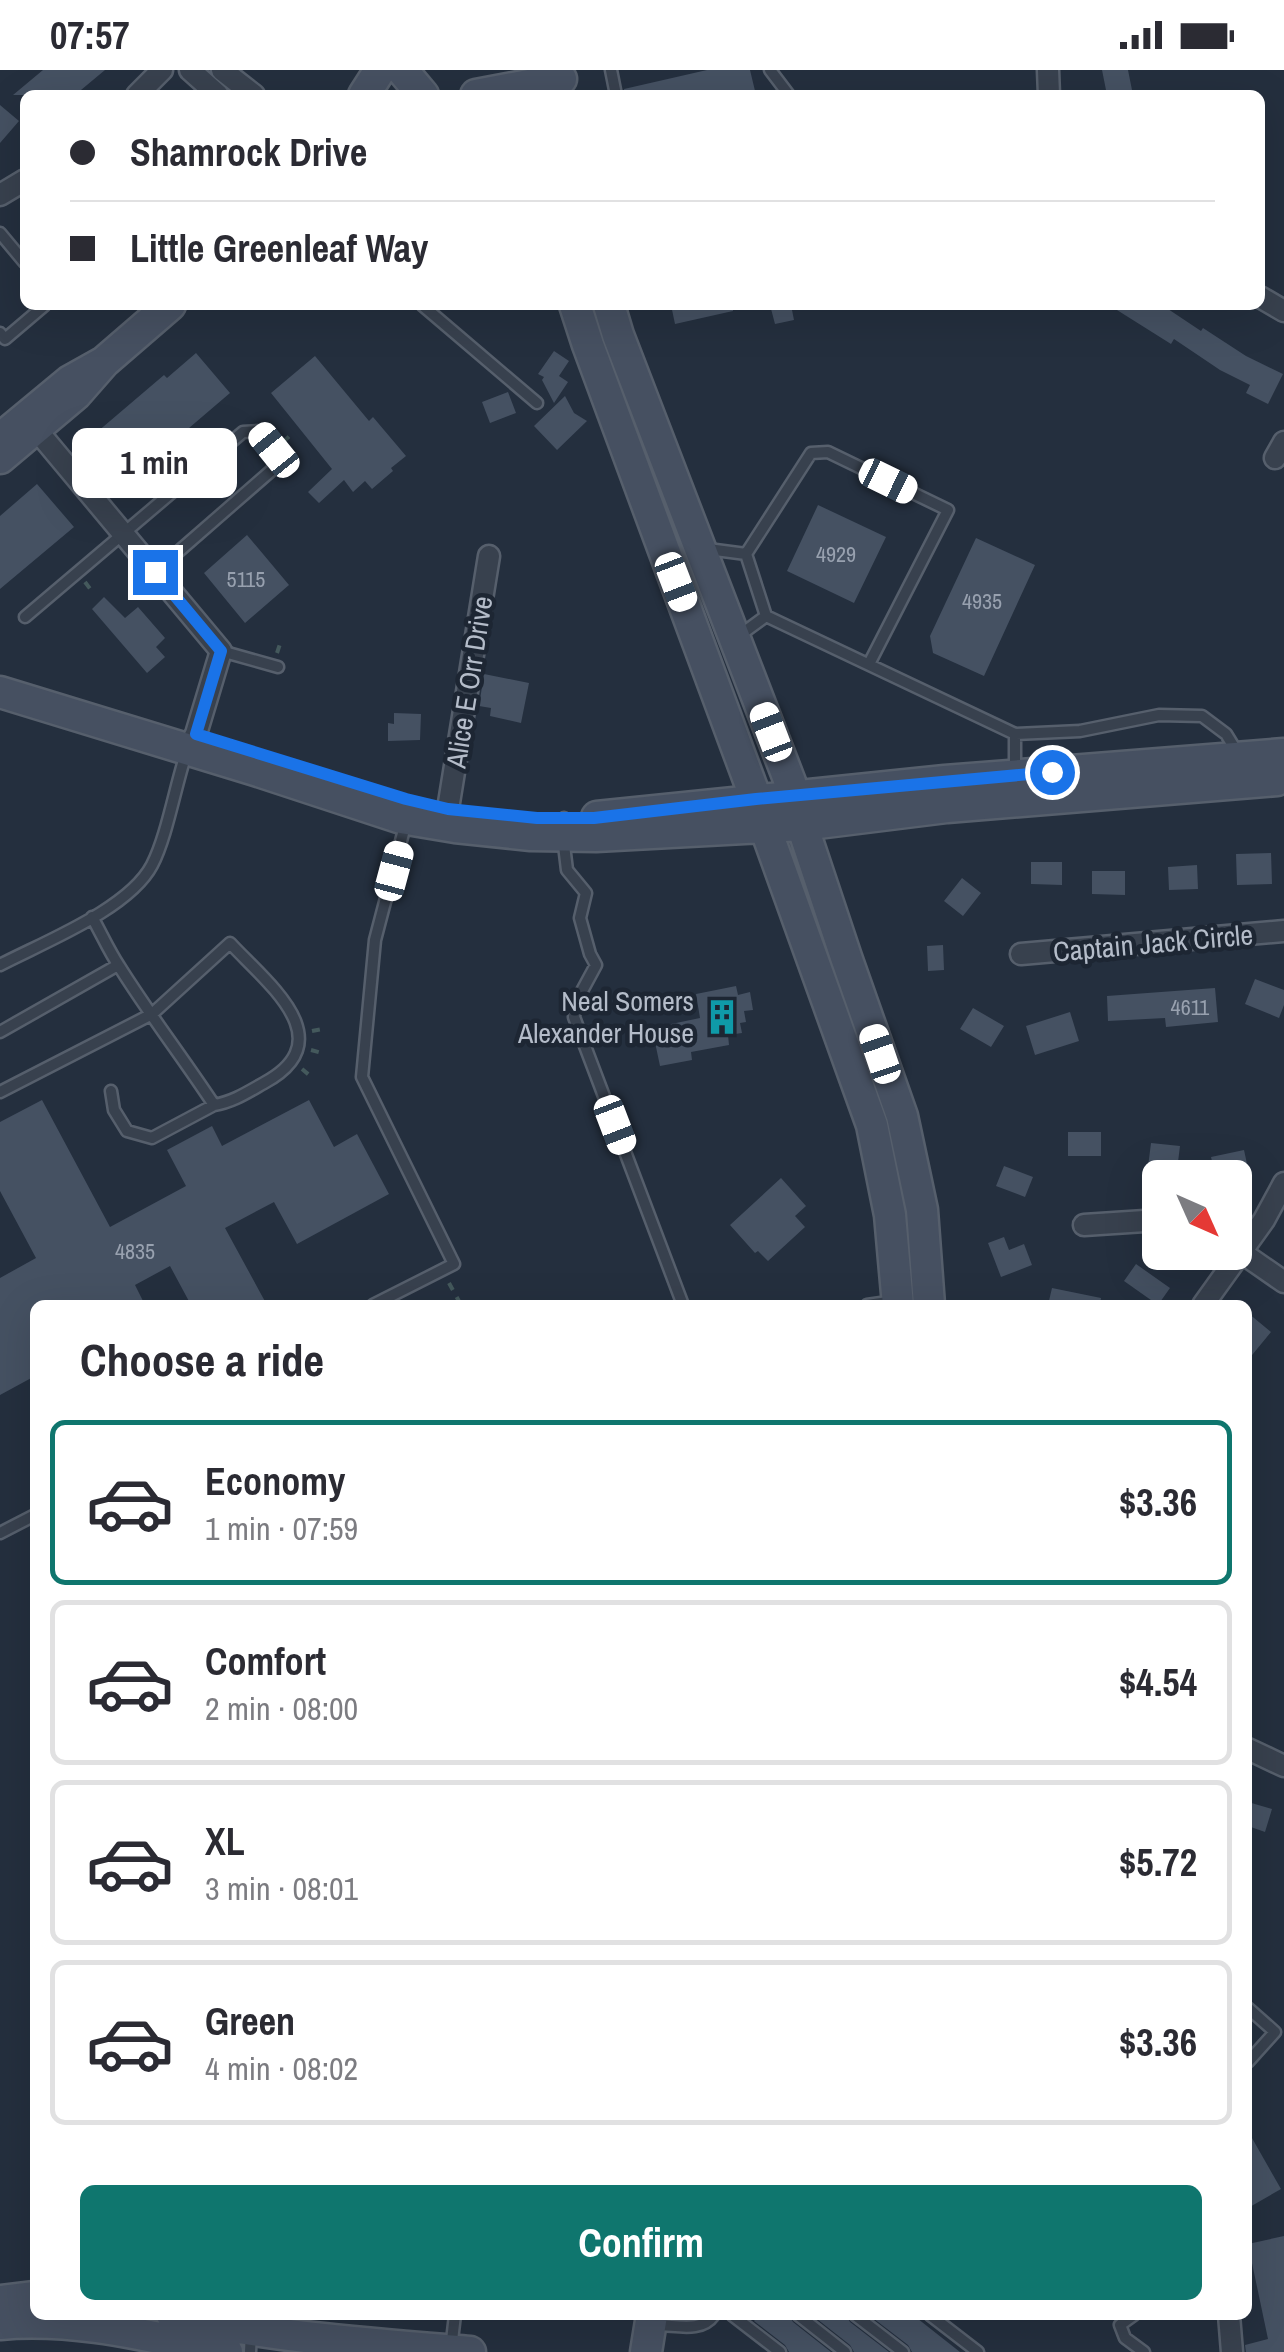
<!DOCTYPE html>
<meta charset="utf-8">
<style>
:root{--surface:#fff;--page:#f2f2f3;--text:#2b2b33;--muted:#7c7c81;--line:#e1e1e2;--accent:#0f766e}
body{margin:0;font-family:"Archivo Narrow",sans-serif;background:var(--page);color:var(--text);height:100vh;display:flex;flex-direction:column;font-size:38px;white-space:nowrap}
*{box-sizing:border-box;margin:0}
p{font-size:32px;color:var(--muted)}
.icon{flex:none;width:55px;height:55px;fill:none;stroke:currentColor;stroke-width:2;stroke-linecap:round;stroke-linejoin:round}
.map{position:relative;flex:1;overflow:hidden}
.details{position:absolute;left:30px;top:1230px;width:1222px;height:1020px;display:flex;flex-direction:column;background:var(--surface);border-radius:15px;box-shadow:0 10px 40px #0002}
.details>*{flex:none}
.top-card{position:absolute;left:20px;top:20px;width:1245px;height:220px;border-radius:15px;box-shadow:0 10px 40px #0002;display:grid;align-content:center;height:220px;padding:0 50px;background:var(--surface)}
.needle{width:65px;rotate:135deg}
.controls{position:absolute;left:1142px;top:1090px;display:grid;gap:20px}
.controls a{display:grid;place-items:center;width:110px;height:110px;border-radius:15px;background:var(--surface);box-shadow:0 10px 40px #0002;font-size:50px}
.end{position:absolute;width:45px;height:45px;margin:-22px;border:12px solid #1a73e8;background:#fff;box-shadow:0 0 0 5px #fff}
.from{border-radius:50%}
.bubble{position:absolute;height:70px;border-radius:15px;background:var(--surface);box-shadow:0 10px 40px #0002;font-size:32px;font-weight:700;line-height:70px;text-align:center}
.car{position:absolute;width:30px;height:60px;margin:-30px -15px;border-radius:12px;box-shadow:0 0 8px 2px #0007;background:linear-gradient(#fff 24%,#345 0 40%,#fff 0 76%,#345 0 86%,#fff 0)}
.top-card b{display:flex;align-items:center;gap:35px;height:95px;font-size:38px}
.top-card b+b{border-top:2px solid var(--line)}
.top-card i{width:25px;height:25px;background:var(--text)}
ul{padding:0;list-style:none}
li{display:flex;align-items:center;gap:30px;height:165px;margin:0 20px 15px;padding:0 30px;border:5px solid var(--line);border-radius:15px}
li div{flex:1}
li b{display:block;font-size:38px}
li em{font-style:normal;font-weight:700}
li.current{border-color:var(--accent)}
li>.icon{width:90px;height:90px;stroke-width:1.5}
h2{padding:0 50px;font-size:45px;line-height:120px}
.cta{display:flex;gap:20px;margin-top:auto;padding:20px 50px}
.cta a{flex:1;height:115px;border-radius:15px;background:var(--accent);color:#fff;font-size:40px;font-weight:700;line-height:115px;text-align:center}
.status{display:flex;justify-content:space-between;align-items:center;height:70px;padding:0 50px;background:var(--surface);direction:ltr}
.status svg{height:28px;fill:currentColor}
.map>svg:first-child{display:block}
</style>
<div class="status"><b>07:57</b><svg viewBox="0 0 49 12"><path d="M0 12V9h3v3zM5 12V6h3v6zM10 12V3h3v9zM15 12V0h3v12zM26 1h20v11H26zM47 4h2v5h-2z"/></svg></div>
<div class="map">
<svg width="1284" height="2282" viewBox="0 0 1284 2282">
<rect width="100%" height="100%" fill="#242f3e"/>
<path fill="#455162" d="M43,0H105L75,25H13Z
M707,0H750L756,25H625L624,19Z
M1102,0H1128L1133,25H1107Z
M0,35L19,51L0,73Z
M671,235H733V241L675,254Z
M770,235H791L794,250L775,254Z
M1109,235H1162L1201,261L1203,258L1246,286L1283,304L1268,334L1246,323L1250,315L1220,300L1174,269L1171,274Z
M554,281L569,291L559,306L568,312L554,333L542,310L544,307L538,304Z
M196,283L230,323L127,411L90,368L164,305L167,308Z
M315,286L369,351L373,347L406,386L391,398L393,401L372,419L365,411L353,422L344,410L319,433L308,422L332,399L271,323Z
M508,322L516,343L490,353L482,332Z
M565,326L574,343L587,351L557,380L534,356Z
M37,414L74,457L0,519V446Z
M818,435L886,467L854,533L787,501Z
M247,465L289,515L245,553L204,503Z
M976,468L1035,495L984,606L933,583L930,566Z
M104,527L125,548L138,537L165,568L156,577L165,587L147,603L92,539Z
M484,604L529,613L521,653L490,646L491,638L479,636Z
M394,643L421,644L420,670L388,671V653L394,654Z
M1271,783L1272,814L1237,815L1236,784Z
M1031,792H1062V815L1031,814Z
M1197,795L1198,819L1169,820L1168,797Z
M1092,801H1125V825L1092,824Z
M962,808L981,823L963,846L944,831Z
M943,875L944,900L928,901L927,876Z
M1255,909L1284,920V935L1279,948L1245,934Z
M736,916L738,925L750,922L753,940L744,941L746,952L740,953L742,963L728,965L729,975L691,982L692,990L660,996L652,958L700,948L696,924Z
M1215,918L1218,952L1166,957L1165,948L1108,951L1107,926Z
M973,938L1004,956L991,977L960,959Z
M1070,942L1079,971L1035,985L1026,956Z
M42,1030L110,1157L186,1116L167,1080L212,1056L222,1076L309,1030L334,1077L357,1064L389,1124L297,1174L274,1132L225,1158L267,1235H191L170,1196L135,1215L145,1235H35V1306L0,1325V1208L36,1188L0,1121V1052Z
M1068,1062H1101V1086H1068Z
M1151,1073L1180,1076L1177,1100L1148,1097Z
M1244,1080L1249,1103L1229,1108H1216L1211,1087Z
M1004,1096L1033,1107L1025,1127L996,1116Z
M781,1108L806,1136L795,1146L805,1157L768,1191L758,1181L755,1183L730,1155Z
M1004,1167L1009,1180L1024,1174L1032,1195L1001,1207L988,1173Z
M1136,1194L1170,1218L1158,1235L1124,1211Z
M1052,1218L1101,1228L1100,1235H1048Z
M1248,1243L1271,1262L1248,1290Z
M1248,1732L1272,1739L1265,1762L1248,1756Z
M1248,2061L1281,2119L1248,2138Z
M1284,2166V2282H1246L1245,2275L1268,2269L1248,2174Z
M759,2245H789L793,2252L831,2282H789L785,2275L754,2251Z
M812,2245H846L850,2252L889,2282H854L850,2275Z
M869,2245H913L960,2282H912L908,2275Z"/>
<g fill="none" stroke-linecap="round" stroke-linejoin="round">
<defs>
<path id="lane" d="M611,0L616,25
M770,0L789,25
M0,163L25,193
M422,235L537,333
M0,263L5,269L45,235
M708,479L746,484
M766,546L746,484L811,383L828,382L948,440L869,594
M25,547L243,362L259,361L277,383L272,400L155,502
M736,568L766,546L1015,664V699
M221,581L278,597
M1015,664L1080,661L1159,645L1202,646L1226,664L1237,682
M564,748L563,767L567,800L586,823L580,848L590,884L596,895L576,932L574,947L683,1235
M0,895C44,872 129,839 152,795C167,766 175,717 186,684
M0,962L118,895
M111,1021L114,1040L127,1061L152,1068L214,1035
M0,1022L152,944L230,873C268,914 343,970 264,1013C248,1022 233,1032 214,1035C183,988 149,944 119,896C109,881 101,863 92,847
M373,1235L454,1194L362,1007L375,870L406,752
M867,1235L895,1231
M0,1463L35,1445
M1248,1938L1275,1962L1248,1992
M732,2245L780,2282
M798,2245L845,2282
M855,2245L903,2282
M930,2245L978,2282
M1134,2245L1120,2255L1125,2268L1144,2282
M656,2255C677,2255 701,2263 714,2245
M451,2279L455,2245
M250,2282L251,2261"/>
<path id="street" d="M190,0L218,25
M222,0L254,25
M1048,0L1049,25
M137,25L162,0
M0,125L25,110
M1260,227L1284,241
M35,358L221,581L196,664L188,679
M1275,388L1284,372
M448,739L489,486
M1021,884L1284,861
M1084,1155L1160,1150
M1235,1178L1284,1212
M1203,1235L1264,1150L1284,1113
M1248,1679L1284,1696
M1229,2245L1232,2282"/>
<path id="secondary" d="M402,0L423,25
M364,25L380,0
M476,25L561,9
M575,235L588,275L756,729L765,757L872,1055L890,1145L898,1235
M609,235L618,265L790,712L802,755L846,887L902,1046L922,1140L929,1235
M104,292L170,235
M0,369L70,311L104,292L76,324L0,388
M0,622L255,700L401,748L455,757L531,765L596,766L802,755L947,737L1277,710L1284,706
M597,747L945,711L1284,684
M0,2231L35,2227
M172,2245C270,2267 370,2274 470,2282
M0,2254C78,2247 151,2267 227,2282
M646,2282L652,2245"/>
</defs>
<use href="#lane" stroke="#565f6c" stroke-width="15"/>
<use href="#street" stroke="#565f6c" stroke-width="25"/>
<use href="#secondary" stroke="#565f6c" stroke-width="35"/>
<path stroke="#44595c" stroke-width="4" stroke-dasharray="8 8" stroke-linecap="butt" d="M283,372L294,362
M85,512L94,524
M277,583L282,568
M312,961L327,958
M311,980L326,984
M302,999L314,1009
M449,1213L461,1235"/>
<use href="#lane" stroke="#38414e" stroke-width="10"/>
<use href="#street" stroke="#38414e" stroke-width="20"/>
<use href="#secondary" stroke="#465061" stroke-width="30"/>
</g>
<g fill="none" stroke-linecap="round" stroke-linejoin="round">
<path stroke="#1a73e8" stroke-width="12" d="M155,502L221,581L196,664L406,729L448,739L537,748H594L756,729L1052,702"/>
</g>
<defs>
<symbol id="building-bare" viewBox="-9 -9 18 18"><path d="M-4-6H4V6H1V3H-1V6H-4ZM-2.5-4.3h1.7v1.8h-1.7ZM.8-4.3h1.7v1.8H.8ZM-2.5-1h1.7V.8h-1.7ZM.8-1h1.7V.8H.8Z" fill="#0f9aa8" stroke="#1d2633" stroke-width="2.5" paint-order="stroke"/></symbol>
</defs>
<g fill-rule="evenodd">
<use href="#building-bare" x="697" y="922" width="50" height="50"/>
</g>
<g text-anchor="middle" stroke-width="9" stroke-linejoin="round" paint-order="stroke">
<g font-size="22" fill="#98a1af">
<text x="836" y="492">4929</text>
<text x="246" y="517">5115</text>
<text x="982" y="539">4935</text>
<text x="1190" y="945">4611</text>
<text x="135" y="1189">4835</text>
</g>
<g font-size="28" fill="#b4bcc9" stroke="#1d2633">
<text transform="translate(469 612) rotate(-81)" y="10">Alice E Orr Drive</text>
<text transform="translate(1153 873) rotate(-5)" y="10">Captain Jack Circle</text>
</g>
<g font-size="28" fill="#b4bcc9" stroke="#1d2633" text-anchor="end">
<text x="694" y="941">Neal Somers<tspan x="694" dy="32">Alexander House</tspan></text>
</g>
</g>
</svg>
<div class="controls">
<a><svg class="needle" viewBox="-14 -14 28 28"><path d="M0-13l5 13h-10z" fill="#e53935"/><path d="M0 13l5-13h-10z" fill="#7c7c81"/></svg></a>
</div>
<i class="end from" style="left:1052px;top:702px"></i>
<i class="end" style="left:155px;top:502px"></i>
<div class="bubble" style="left:72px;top:358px;width:165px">1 min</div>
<i class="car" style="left:274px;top:380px;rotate:321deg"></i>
<i class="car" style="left:888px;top:411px;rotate:116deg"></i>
<i class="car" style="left:676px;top:512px;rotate:159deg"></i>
<i class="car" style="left:771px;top:662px;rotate:339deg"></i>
<i class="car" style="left:394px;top:801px;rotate:15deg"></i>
<i class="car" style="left:880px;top:984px;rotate:341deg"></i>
<i class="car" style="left:615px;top:1055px;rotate:159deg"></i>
<div class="top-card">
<b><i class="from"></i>Shamrock Drive</b>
<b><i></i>Little Greenleaf Way</b>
</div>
<section class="details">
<h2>Choose a ride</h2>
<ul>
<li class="current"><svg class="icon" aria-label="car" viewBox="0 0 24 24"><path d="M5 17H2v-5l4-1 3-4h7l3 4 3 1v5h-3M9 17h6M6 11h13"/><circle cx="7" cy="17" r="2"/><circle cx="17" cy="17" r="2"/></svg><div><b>Economy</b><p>1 min · 07:59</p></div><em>$3.36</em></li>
<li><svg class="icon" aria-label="car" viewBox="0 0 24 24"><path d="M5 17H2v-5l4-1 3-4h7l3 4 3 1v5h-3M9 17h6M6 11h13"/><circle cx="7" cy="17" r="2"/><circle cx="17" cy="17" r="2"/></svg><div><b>Comfort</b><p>2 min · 08:00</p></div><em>$4.54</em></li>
<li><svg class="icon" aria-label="car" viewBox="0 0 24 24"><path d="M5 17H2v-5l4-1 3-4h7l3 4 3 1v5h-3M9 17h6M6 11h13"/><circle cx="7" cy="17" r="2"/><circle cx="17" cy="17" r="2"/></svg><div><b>XL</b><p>3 min · 08:01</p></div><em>$5.72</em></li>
<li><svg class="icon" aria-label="car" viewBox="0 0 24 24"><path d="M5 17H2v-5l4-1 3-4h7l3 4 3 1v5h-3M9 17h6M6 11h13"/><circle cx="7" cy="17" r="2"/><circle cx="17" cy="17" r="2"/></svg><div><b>Green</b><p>4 min · 08:02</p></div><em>$3.36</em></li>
</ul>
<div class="cta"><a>Confirm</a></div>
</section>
</div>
